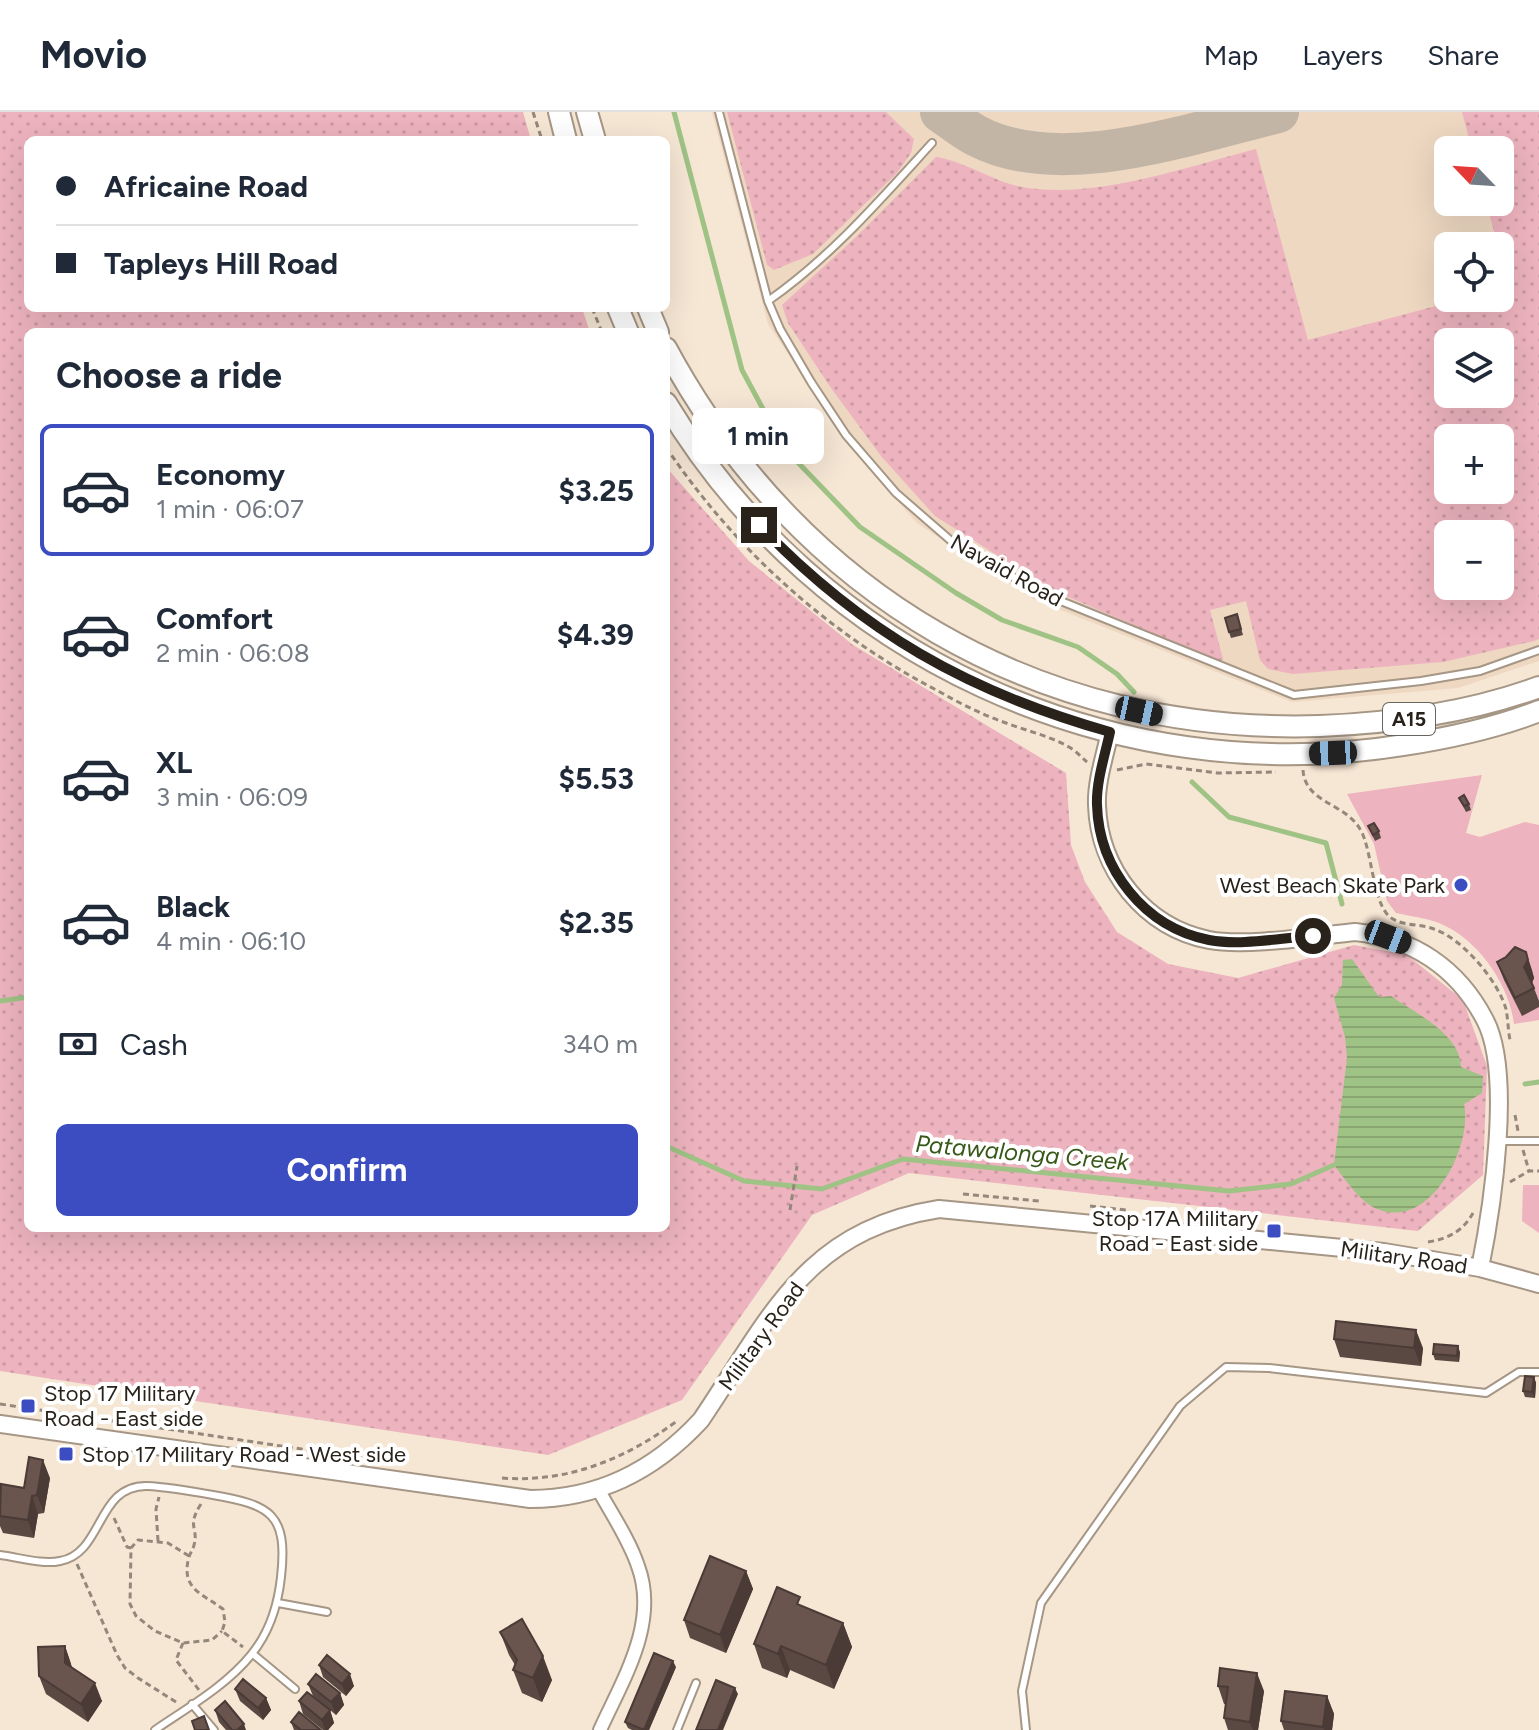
<!DOCTYPE html>
<meta charset="utf-8">
<style>
:root{--surface:#fff;--page:#f2f2f3;--text:#1f2937;--muted:#747a83;--line:#e0e1e3;--accent:#3b4dc0}
body{margin:0;font-family:Figtree,sans-serif;background:var(--page);color:var(--text);height:100vh;display:flex;flex-direction:column;font-size:30px;white-space:nowrap}
*{box-sizing:border-box;margin:0}
p{font-size:26px;color:var(--muted)}
.icon{flex:none;width:44px;height:44px;fill:none;stroke:currentColor;stroke-width:2;stroke-linecap:round;stroke-linejoin:round}
.map{position:relative;flex:1;overflow:hidden}
.drawer{position:absolute;left:24px;top:216px;width:646px;height:904px;display:flex;flex-direction:column;background:var(--surface);border-radius:12px;box-shadow:0 8px 32px #0002}
.drawer>*{flex:none}
.banner{position:absolute;left:24px;top:24px;width:646px;height:176px;border-radius:12px;box-shadow:0 8px 32px #0002;display:grid;align-content:center;height:176px;padding:0 32px;background:var(--surface)}
.needle{width:52px;rotate:295deg}
.buttons{position:absolute;left:1434px;top:24px;display:grid;gap:16px}
.buttons a{display:grid;place-items:center;width:80px;height:80px;border-radius:12px;background:var(--surface);box-shadow:0 8px 32px #0002;font-size:40px}
.end{position:absolute;width:36px;height:36px;margin:-18px;border:10px solid #28221b;background:#fff;box-shadow:0 0 0 4px #fff}
.from{border-radius:50%}
.bubble{position:absolute;height:56px;border-radius:12px;background:var(--surface);box-shadow:0 8px 32px #0002;font-size:26px;font-weight:700;line-height:56px;text-align:center}
.car{position:absolute;width:24px;height:48px;margin:-24px -12px;border-radius:10px;box-shadow:0 0 6px 2px #0007;background:linear-gradient(#222 24%,#8ab4d8 0 40%,#222 0 76%,#8ab4d8 0 86%,#222 0)}
.banner b{display:flex;align-items:center;gap:28px;height:76px;font-size:30px}
.banner b+b{border-top:2px solid var(--line)}
.banner i{width:20px;height:20px;background:var(--text)}
ul{padding:0;list-style:none}
li{display:flex;align-items:center;gap:24px;height:132px;margin:0 16px 12px;padding:0 16px;border:4px solid transparent;border-radius:12px}
li div{flex:1}
li b{display:block;font-size:30px}
li em{font-style:normal;font-weight:700}
li.selected{border-color:var(--accent)}
li>.icon{width:72px;height:72px;stroke-width:1.5}
h2{padding:0 32px;font-size:36px;line-height:96px}
.pay{display:flex;align-items:center;gap:20px;height:88px;padding:0 32px;font-size:30px}
.pay p{margin-inline-start:auto}
.cta{display:flex;gap:16px;margin-top:auto;padding:16px 32px}
.cta a{flex:1;height:92px;border-radius:12px;background:var(--accent);color:#fff;font-size:32px;font-weight:700;line-height:92px;text-align:center}
header{display:flex;align-items:center;gap:48px;box-sizing:border-box;height:112px;padding:0 40px;background:var(--surface);border-bottom:2px solid var(--line)}
header strong{font-size:38px}
nav{display:flex;gap:44px;margin-inline-start:auto;font-size:28px}
.map>svg:first-child{display:block}
</style>
<header>
<strong>Movio</strong>
<nav><a>Map</a><a>Layers</a><a>Share</a></nav>
</header>
<div class="map">
<svg width="1539" height="1618" viewBox="0 0 1539 1618">
<defs>
<pattern id="grass-dots" width="8" height="8" patternUnits="userSpaceOnUse" patternTransform="scale(2)"><rect width="8" height="8" fill="#edb3be"/><path d="M2 2h.1M6 6h.1" fill="none" stroke="#cb9aa3" stroke-width="1.8" stroke-linecap="round"/></pattern>
<pattern id="water-rules" width="6" height="5" patternUnits="userSpaceOnUse" patternTransform="scale(2)"><rect width="6" height="5" fill="#9fc285"/><path d="M0 2.5h6" fill="none" stroke="#89a672"/></pattern>
</defs>
<rect width="100%" height="100%" fill="#f6e6d4"/>
<path fill="#eed8c2" fill-rule="evenodd" d="M712,0H1539V549L1458,576L1292,590L1033,487L917,411L850,334L768,212ZM1448,38H1500V90H1448ZM1448,134H1500V186H1448ZM1448,230H1500V282H1448ZM1448,326H1500V378H1448ZM1448,422H1500V474H1448Z"/>
<path fill="url(#grass-dots)" fill-rule="evenodd" d="M0,0H523L531,28H28V196H582L590,220H28V1116H666V355L749,449L853,533L1066,661L1071,733L1085,770L1117,820L1168,852L1238,866L1354,833L1407,843L1463,888L1487,954L1483,1063L1418,1119L909,1061L812,1103L682,1288L548,1343L0,1259Z
M727,0H886L914,27L911,41L897,61L813,142L774,158L767,153Z
M1462,0H1539V527L1534,529L1443,550L1293,562L1268,557L1260,548L1246,489L1210,498L1223,547L1220,550L1052,478L935,404L881,344L831,276L788,211L782,193L856,125L936,45C968,50 996,72 1028,76C1101,86 1186,55 1256,37L1308,228L1466,186H1500V177L1509,174L1486,90H1500V38H1472ZM1448,230H1500V282H1448ZM1448,326H1500V378H1448ZM1448,422H1500V474H1448Z"/>
<path fill="#edb3be" d="M1482,663L1466,721L1480,725L1525,710L1539,713V908L1514,912C1509,872 1478,827 1439,811C1426,806 1410,804 1396,801L1387,789L1374,732L1347,682Z
M1523,1073H1539V1121L1522,1109Z"/>
<path fill="url(#water-rules)" d="M1352,847L1379,885L1391,884C1416,902 1460,921 1461,955L1483,964L1482,981L1464,992C1473,1035 1430,1119 1377,1097C1360,1090 1345,1067 1334,1053L1347,946L1345,925L1334,886L1342,873L1343,848Z"/>
<g fill="none" stroke-linecap="round" stroke-linejoin="round">
<path stroke="#9fc285" stroke-width="5" d="M674,0L742,258L784,336L860,415L956,481L1002,508L1078,535L1117,562L1134,580
M1192,670L1229,705L1326,731L1342,792
M0,889L28,885
M1525,972L1539,970
M666,1034L744,1069L822,1077L903,1047L1229,1079L1291,1072L1334,1053"/>
<path stroke="#c2b5a6" stroke-width="42" d="M941,0C953,8 965,18 977,24C1061,68 1191,21 1278,0"/>
<defs>
<path id="service" d="M719,0L768,189L780,217L811,270L846,323L896,381L957,434L1046,483L1294,583L1421,569L1480,559L1539,538
M768,189C831,145 881,87 932,31
M1500,1029H1539
M0,1443C18,1445 42,1453 60,1449C104,1441 96,1373 147,1374C169,1375 191,1379 213,1383C271,1393 288,1402 281,1465C278,1493 269,1521 251,1543C226,1574 187,1596 155,1618
M278,1491L327,1500
M253,1542L295,1577
M192,1592L214,1618
M677,1618L696,1571
M1026,1618L1022,1579L1041,1491L1180,1294L1226,1255L1269,1256L1486,1281L1519,1260H1539"/>
<path id="minor" d="M598,1377C611,1401 629,1427 638,1454C659,1511 623,1567 600,1618"/>
<path id="tertiary" d="M1110,620C1105,643 1096,670 1097,693C1099,757 1144,815 1209,828C1246,835 1315,824 1355,820C1413,826 1458,856 1485,908C1513,961 1492,1097 1480,1156
M0,1312L530,1387C599,1387 655,1358 701,1308C770,1206 805,1118 939,1097L1384,1140L1480,1156L1539,1172"/>
<path id="primary" d="M559,0L566,28
M587,0L595,28
M618,196L628,220
M648,196L658,220
M666,236C799,483 1039,623 1320,614C1395,611 1468,601 1539,575
M666,291C818,545 1113,680 1404,633C1449,626 1496,616 1539,599"/>
</defs>
<use href="#service" stroke="#a59685" stroke-width="10"/>
<use href="#minor" stroke="#a59685" stroke-width="16"/>
<use href="#tertiary" stroke="#a59685" stroke-width="20"/>
<use href="#primary" stroke="#a59685" stroke-width="24"/>
<path stroke="#93887b" stroke-width="3" stroke-dasharray="6 4" stroke-linecap="butt" d="M533,0L542,28
M592,196L602,220
M666,335C735,438 830,523 940,580C961,592 983,603 1006,611C1027,619 1050,624 1069,635C1076,639 1081,645 1087,650
M1117,658L1146,652L1217,661L1276,660
M1303,658C1305,691 1345,691 1360,717C1373,738 1372,796 1393,807C1404,814 1422,812 1434,817C1463,827 1498,869 1506,897C1508,907 1508,918 1510,928
M1515,1003L1518,1019
M1523,1038L1529,1059H1539
M1510,1070L1529,1059
M963,1082L1039,1089
M1090,1094L1126,1098
M790,1098L797,1054
M1428,1130C1448,1127 1463,1119 1473,1101
M0,1292L368,1347
M502,1366C568,1371 625,1347 677,1309
M201,1392C186,1415 199,1416 194,1433C193,1438 190,1441 189,1445C180,1477 203,1482 223,1497L225,1510L222,1519L243,1535
M114,1406L127,1435L131,1436
M158,1429L156,1397L159,1385
M189,1444L168,1431L138,1428L131,1436L130,1492L136,1504L155,1519L183,1531L212,1528L222,1519
M77,1452L117,1543L125,1556L138,1566L176,1590
M183,1531L176,1548L199,1578"/>
<use href="#service" stroke="#fff" stroke-width="6"/>
<use href="#minor" stroke="#fff" stroke-width="12"/>
<use href="#tertiary" stroke="#fff" stroke-width="16"/>
<use href="#primary" stroke="#fff" stroke-width="20"/>
</g>
<path fill="#5a4843" d="M1237,502L1243,523L1231,526L1229,520Z
M1459,686L1469,692L1471,698L1466,700Z
M1368,714L1379,719L1381,726L1375,729Z
M1526,840L1532,858L1534,866L1532,871L1539,889V895L1522,904L1504,868L1497,850Z
M1334,1227L1423,1236L1421,1254L1340,1245Z
M1460,1240L1459,1250L1435,1248L1433,1242Z
M1534,1265L1536,1271L1535,1286L1525,1285L1523,1279Z
M50,1366L44,1401L38,1402L34,1426L3,1421L0,1414V1378L24,1376Z
M746,1459L753,1477L726,1541L690,1526L684,1508Z
M804,1495L843,1511L852,1535L834,1577L790,1558L787,1566L762,1556L754,1532Z
M500,1520L552,1568L542,1590L522,1581L513,1558L515,1553L509,1543Z
M65,1534L72,1555L102,1589L88,1610L46,1582L39,1564Z
M319,1553L354,1574L346,1584L323,1565Z
M676,1555L649,1618H632L628,1616L625,1610Z
M308,1572L340,1581L344,1593L336,1603L313,1584Z
M1218,1574L1264,1579L1258,1618H1228L1224,1606L1226,1592H1224Z
M235,1577L266,1586L271,1598L263,1608L240,1589Z
M1327,1584L1334,1602L1332,1618H1284L1281,1609Z
M299,1589L330,1598L334,1611L328,1618H323L303,1602Z
M215,1598L246,1618H226L219,1610Z
M291,1610L321,1618H294Z"/>
<path fill="#4a3b37" d="M1526,840L1534,866L1531,873L1524,855Z
M1416,1218L1423,1236L1421,1254L1414,1236Z
M1458,1234L1460,1240L1459,1250L1457,1244Z
M1534,1265L1536,1271L1535,1286L1532,1280Z
M43,1348L50,1366L44,1401L37,1383Z
M32,1384L38,1402L34,1426L28,1408Z
M746,1459L753,1477L726,1541L720,1523Z
M843,1511L852,1535L834,1577L826,1553Z
M65,1534L71,1552L72,1569L65,1551Z
M781,1534L790,1558L787,1566L778,1542Z
M543,1544L552,1568L542,1590L533,1566Z
M673,1549L676,1555L649,1618H644Z
M1257,1561L1264,1579L1258,1618H1253L1250,1610Z
M350,1562L354,1574L346,1584L342,1572Z
M95,1571L102,1589L88,1610L81,1592Z
M735,1576L738,1582L723,1618H718Z
M340,1581L344,1593L336,1603L331,1590Z
M1327,1584L1334,1602L1332,1618H1324L1323,1615Z
M266,1586L271,1598L263,1608L258,1596Z
M330,1598L334,1611L328,1618H325L322,1608Z
M244,1612L246,1618H237Z"/>
<path fill="#69544e" stroke="#4a3b37" stroke-width="2" d="M1237,502L1241,517L1229,520L1225,506Z
M1464,683L1469,692L1464,694L1459,686Z
M1374,711L1379,719L1373,723L1368,714Z
M1515,835L1526,840L1528,848L1524,855L1534,876L1515,886L1497,850L1506,845Z
M1336,1209L1416,1218L1414,1236L1334,1227Z
M1434,1232L1458,1234L1457,1244L1433,1242Z
M1525,1264L1534,1265L1532,1280L1523,1279Z
M29,1345L43,1348L37,1383L32,1384L28,1408L0,1404L1,1372L24,1376Z
M710,1444L746,1459L720,1523L684,1508Z
M777,1475L800,1485L797,1492L843,1511L826,1553L781,1534L778,1542L754,1532Z
M522,1507L543,1544L533,1566L513,1558L517,1548L500,1520Z
M65,1534V1551L95,1571L81,1592L39,1564L38,1535Z
M654,1541L673,1549L644,1618L625,1610Z
M327,1543L350,1562L342,1572L319,1553Z
M1220,1556L1257,1561L1250,1610L1224,1606L1228,1575L1218,1574Z
M316,1562L340,1581L331,1590L308,1572Z
M243,1567L266,1586L258,1596L235,1577Z
M716,1568L735,1576L718,1618H696Z
M1285,1579L1327,1584L1323,1615L1281,1609Z
M307,1580L330,1598L322,1608L299,1589Z
M225,1589L244,1612L237,1618H232L215,1598Z
M299,1600L321,1618H301L291,1610Z
M204,1604L209,1618H195L192,1609Z"/>
<g fill="none" stroke-linecap="round" stroke-linejoin="round">
<path stroke="#28221b" stroke-width="10" d="M759,413C862,520 968,580 1110,620C1105,643 1096,670 1097,693C1099,757 1144,815 1209,828C1242,834 1279,826 1313,824"/>
</g>
<g fill="#3b4dc0" stroke="#fff" stroke-width="3">
<circle cx="1461" cy="773" r="8"/>
<rect x="1266" y="1111" width="16" height="16" rx="4"/>
<rect x="20" y="1286" width="16" height="16" rx="4"/>
<rect x="58" y="1334" width="16" height="16" rx="4"/>
</g>
<g text-anchor="middle" stroke-width="8" stroke-linejoin="round" paint-order="stroke">
<rect fill="#fff" stroke="#68645f" stroke-width="2" x="1383" y="591" width="52" height="32" rx="6"/>
<g font-size="20" font-weight="bold" fill="#28221b">
<text x="1409" y="614">A15</text>
</g>
<g font-size="22" fill="#28221b" stroke="#fff">
<text transform="translate(1007 458) rotate(29)" y="8">Navaid Road</text>
<text transform="translate(1404 1145) rotate(8)" y="8">Military Road</text>
<text transform="translate(761 1224) rotate(-54)" y="8">Military Road</text>
</g>
<g font-size="22" fill="#28221b" stroke="#fff" text-anchor="end">
<text x="1445" y="781">West Beach Skate Park</text>
<text x="1258" y="1114">Stop 17A Military<tspan x="1258" dy="25">Road - East side</tspan></text>
<text x="44" y="1289" text-anchor="start">Stop 17 Military<tspan x="44" dy="25">Road - East side</tspan></text>
<text x="82" y="1350" text-anchor="start">Stop 17 Military Road - West side</text>
</g>
<g font-size="24" font-style="italic" fill="#385819" stroke="#fff">
<text transform="translate(1022 1041) rotate(5)" y="8">Patawalonga Creek</text>
</g>
</g>
</svg>
<div class="buttons">
<a><svg class="needle" viewBox="-14 -14 28 28"><path d="M0-13l5 13h-10z" fill="#e53935"/><path d="M0 13l5-13h-10z" fill="#747a83"/></svg></a>
<a><svg class="icon" aria-label="locate" viewBox="0 0 24 24"><circle cx="12" cy="12" r="6"/><path d="M12 2v4M12 18v4M2 12h4M18 12h4"/></svg></a>
<a><svg class="icon" aria-label="layers" viewBox="0 0 24 24"><path d="M12 4l9 5-9 5-9-5zM3 14l9 5 9-5"/></svg></a>
<a>+</a>
<a>−</a>
</div>
<i class="end from" style="left:1313px;top:824px"></i>
<i class="end" style="left:759px;top:413px"></i>
<div class="bubble" style="left:692px;top:296px;width:132px">1 min</div>
<i class="car" style="left:1139px;top:599px;rotate:102deg"></i>
<i class="car" style="left:1333px;top:641px;rotate:268deg"></i>
<i class="car" style="left:1388px;top:825px;rotate:111deg"></i>
<div class="banner">
<b><i class="from"></i>Africaine Road</b>
<b><i></i>Tapleys Hill Road</b>
</div>
<section class="drawer">
<h2>Choose a ride</h2>
<ul>
<li class="selected"><svg class="icon" aria-label="car" viewBox="0 0 24 24"><path d="M5 17H2v-5l4-1 3-4h7l3 4 3 1v5h-3M9 17h6M6 11h13"/><circle cx="7" cy="17" r="2"/><circle cx="17" cy="17" r="2"/></svg><div><b>Economy</b><p>1 min · 06:07</p></div><em>$3.25</em></li>
<li><svg class="icon" aria-label="car" viewBox="0 0 24 24"><path d="M5 17H2v-5l4-1 3-4h7l3 4 3 1v5h-3M9 17h6M6 11h13"/><circle cx="7" cy="17" r="2"/><circle cx="17" cy="17" r="2"/></svg><div><b>Comfort</b><p>2 min · 06:08</p></div><em>$4.39</em></li>
<li><svg class="icon" aria-label="car" viewBox="0 0 24 24"><path d="M5 17H2v-5l4-1 3-4h7l3 4 3 1v5h-3M9 17h6M6 11h13"/><circle cx="7" cy="17" r="2"/><circle cx="17" cy="17" r="2"/></svg><div><b>XL</b><p>3 min · 06:09</p></div><em>$5.53</em></li>
<li><svg class="icon" aria-label="car" viewBox="0 0 24 24"><path d="M5 17H2v-5l4-1 3-4h7l3 4 3 1v5h-3M9 17h6M6 11h13"/><circle cx="7" cy="17" r="2"/><circle cx="17" cy="17" r="2"/></svg><div><b>Black</b><p>4 min · 06:10</p></div><em>$2.35</em></li>
</ul>
<div class="pay"><svg class="icon" aria-label="cash" viewBox="0 0 24 24"><path d="M3 7h18v10H3z"/><circle cx="12" cy="12" r="2"/></svg>Cash<p>340 m</p></div>
<div class="cta"><a>Confirm</a></div>
</section>
</div>
